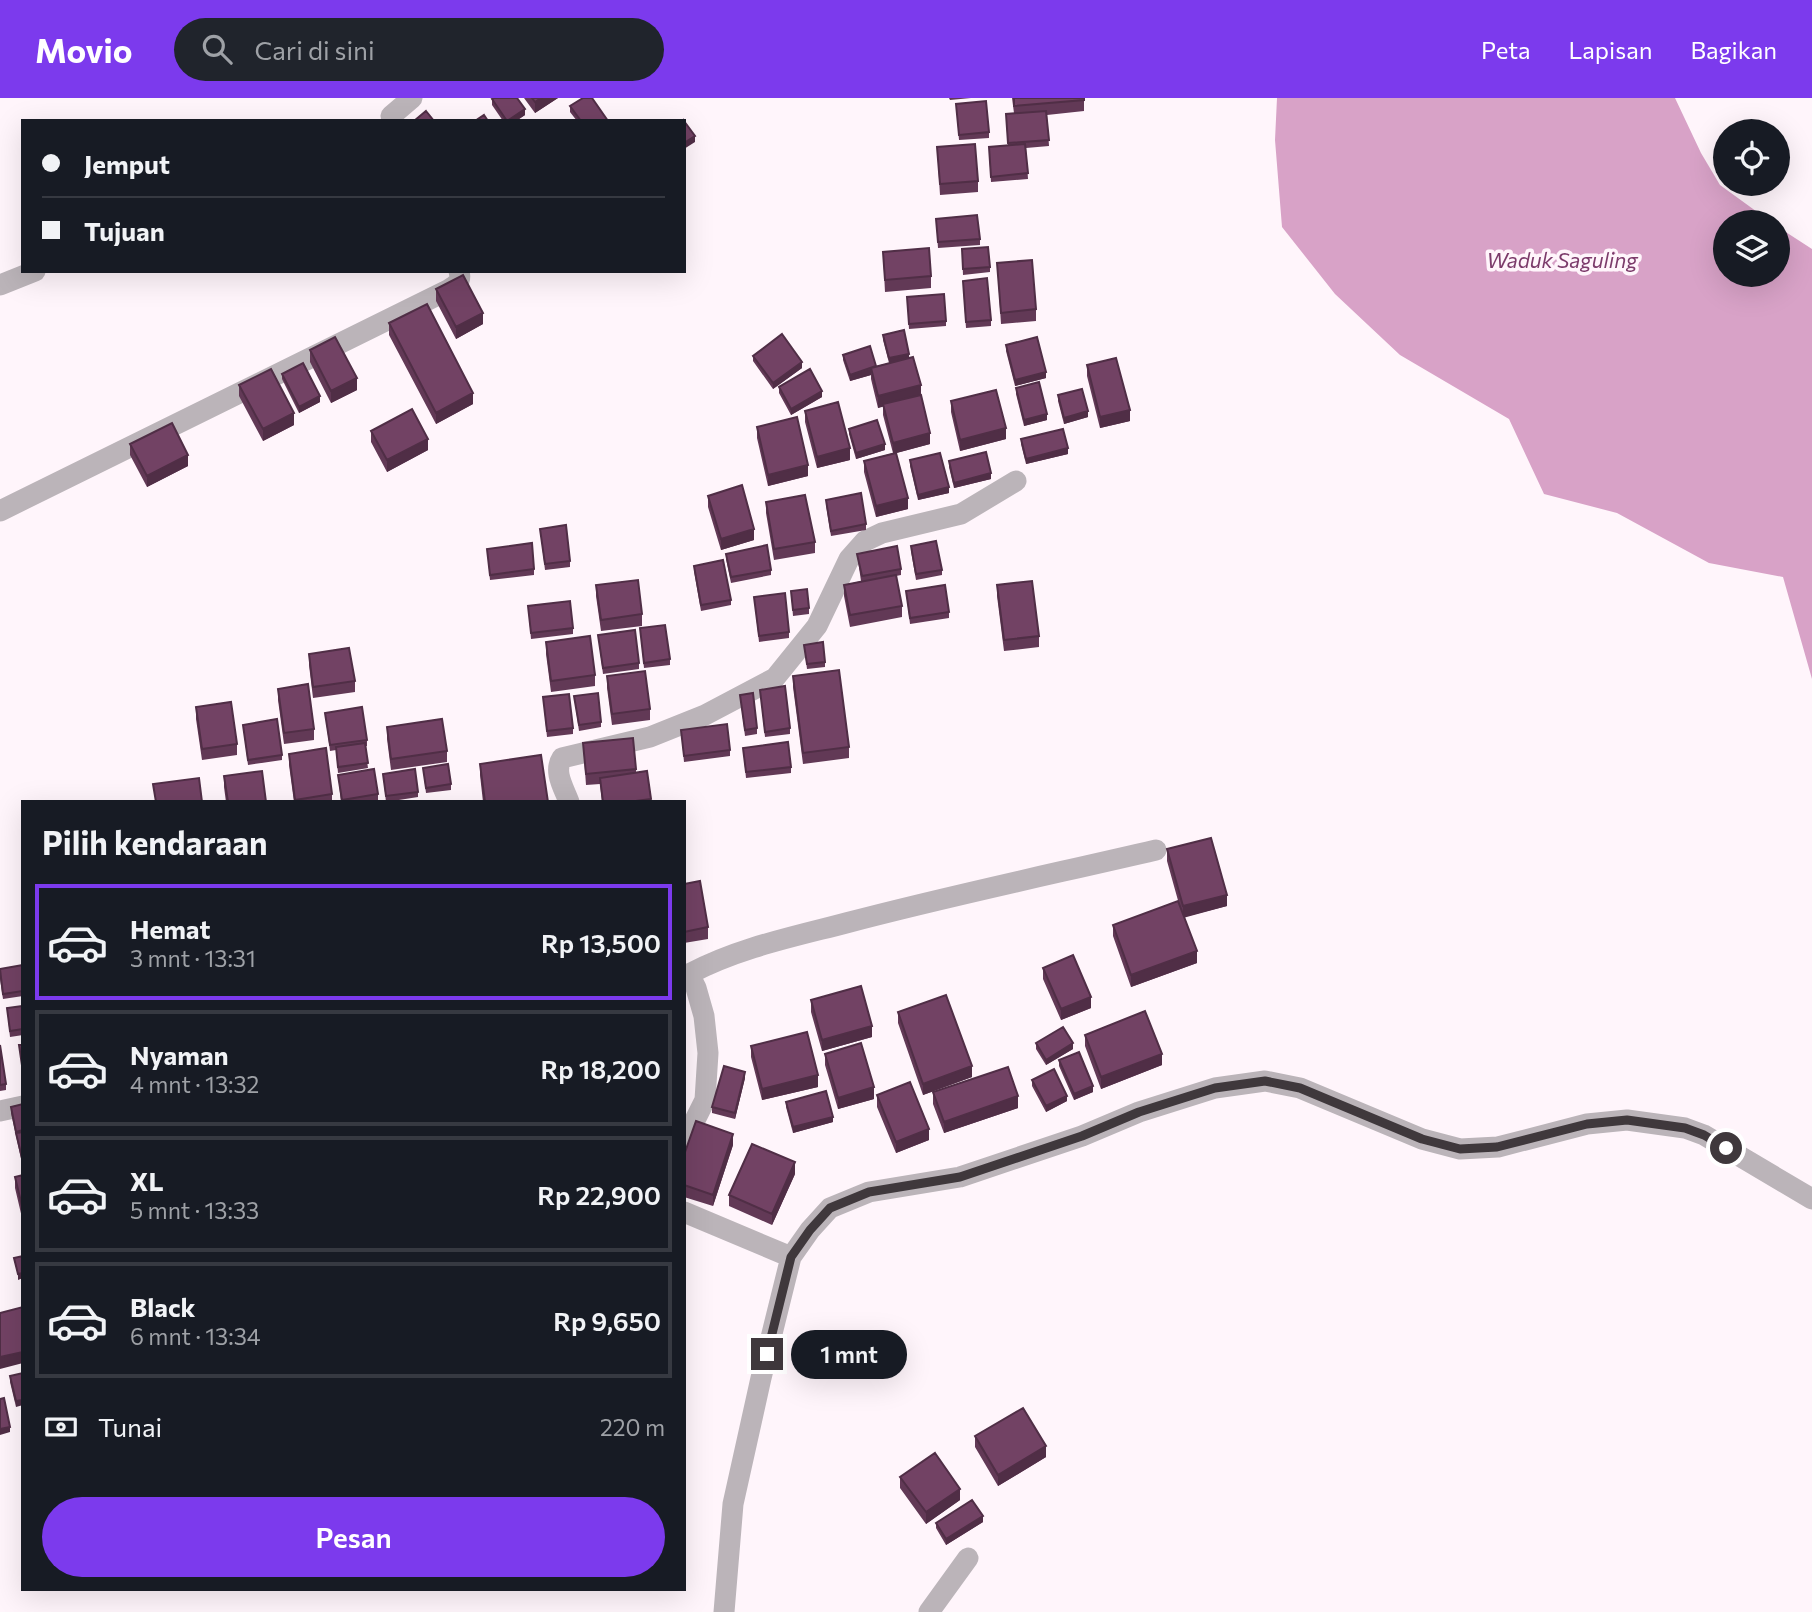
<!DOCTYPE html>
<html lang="id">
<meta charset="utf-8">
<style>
:root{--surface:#171b24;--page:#20242c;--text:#f1f3f6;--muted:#9ea1a6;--line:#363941;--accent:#7c3aed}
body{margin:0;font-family:Commissioner,sans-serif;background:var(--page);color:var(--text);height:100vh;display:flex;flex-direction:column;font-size:26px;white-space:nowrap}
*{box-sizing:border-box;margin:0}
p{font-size:23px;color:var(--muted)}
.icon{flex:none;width:38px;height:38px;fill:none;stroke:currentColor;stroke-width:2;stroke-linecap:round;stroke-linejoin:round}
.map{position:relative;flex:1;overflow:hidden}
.details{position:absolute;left:21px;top:702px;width:665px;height:791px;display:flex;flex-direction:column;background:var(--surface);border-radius:0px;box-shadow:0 7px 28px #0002}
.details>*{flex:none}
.guide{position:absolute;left:21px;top:21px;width:665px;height:154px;border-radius:0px;box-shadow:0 7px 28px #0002;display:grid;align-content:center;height:154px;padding:0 21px;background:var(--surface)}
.fabs{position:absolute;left:1713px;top:21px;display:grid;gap:14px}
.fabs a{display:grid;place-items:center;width:77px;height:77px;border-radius:50%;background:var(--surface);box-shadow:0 7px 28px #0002;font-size:35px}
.end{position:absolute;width:32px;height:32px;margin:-16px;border:9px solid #3f383c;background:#fff;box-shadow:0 0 0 4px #fff}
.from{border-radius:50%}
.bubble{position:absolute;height:49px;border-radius:24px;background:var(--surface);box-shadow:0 7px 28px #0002;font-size:23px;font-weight:600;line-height:49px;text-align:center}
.guide b{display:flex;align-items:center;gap:24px;height:66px;font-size:26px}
.guide b+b{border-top:2px solid var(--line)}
.guide i{width:18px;height:18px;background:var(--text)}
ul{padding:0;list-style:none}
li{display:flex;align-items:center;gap:21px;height:116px;margin:0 14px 10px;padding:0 7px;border:4px solid var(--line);border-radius:0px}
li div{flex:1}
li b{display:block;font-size:26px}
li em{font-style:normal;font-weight:600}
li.on{border-color:var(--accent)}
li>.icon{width:63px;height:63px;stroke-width:1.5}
h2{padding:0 21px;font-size:32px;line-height:84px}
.pay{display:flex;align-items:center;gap:18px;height:77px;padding:0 21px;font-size:26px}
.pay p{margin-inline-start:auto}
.primary-button{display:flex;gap:14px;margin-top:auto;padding:14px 21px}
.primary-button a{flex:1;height:80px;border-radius:42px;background:var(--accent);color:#fff;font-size:28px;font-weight:600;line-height:80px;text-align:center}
header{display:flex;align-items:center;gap:42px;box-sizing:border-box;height:98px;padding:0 35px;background:var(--accent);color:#fff}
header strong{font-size:33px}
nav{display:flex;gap:38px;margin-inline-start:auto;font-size:24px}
.search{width:490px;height:63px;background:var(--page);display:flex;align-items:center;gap:18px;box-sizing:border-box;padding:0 24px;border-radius:38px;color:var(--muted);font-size:26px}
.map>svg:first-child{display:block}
</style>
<header>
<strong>Movio</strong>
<div class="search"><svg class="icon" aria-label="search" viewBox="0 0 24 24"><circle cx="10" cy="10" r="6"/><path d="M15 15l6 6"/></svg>Cari di sini</div>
<nav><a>Peta</a><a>Lapisan</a><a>Bagikan</a></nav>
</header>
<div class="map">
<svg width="1812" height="1514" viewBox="0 0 1812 1514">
<rect width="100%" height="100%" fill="#fff5fb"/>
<path fill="#d8a2c7" d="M1277,0H1675L1701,55L1720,87L1771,124H1726V177H1778V129L1812,151V581L1783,479L1709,465L1617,415L1544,396L1509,321L1400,257L1335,196L1282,129L1275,42Z"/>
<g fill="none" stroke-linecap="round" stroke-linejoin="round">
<path stroke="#bbb4b9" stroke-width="21" d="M391,18L412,0
M0,187L35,173
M0,413L448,192C456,187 462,184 459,173
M569,704C564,690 553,674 562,660L650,639L705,617L775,580L817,528L849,461L865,443L882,435L961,416L1016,383
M684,876H689L696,890L704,918L708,955L705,1002L684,1044
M689,876C738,850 792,839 846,825C948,798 1053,776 1156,752
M0,1013L23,1008
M684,1114L791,1159
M724,1514L733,1406L761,1280L791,1159L810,1132L830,1110L869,1094L960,1079L1082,1038L1139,1014L1215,990L1265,983L1300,990L1422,1041L1460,1051L1498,1049L1587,1026L1627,1022L1685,1030L1704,1037L1812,1101
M929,1514L968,1460"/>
</g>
<path fill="#623956" d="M524,0H558L535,15Z
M949,0H971L950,2Z
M1012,0H1084V13L1047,17L1049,48L1026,50L1028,81L991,84L989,55L1008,48L1006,22L1014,15Z
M492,1L525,17L516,23H503L492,7Z
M956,6L989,34V40L959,42Z
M570,8L608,23H577L570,14Z
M937,49L978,83V94L940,97Z
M936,121L980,141V147L938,150Z
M962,151L990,169V174L963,177Z
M883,154L931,178V190L885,194Z
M997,165L1036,211V223L1001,226Z
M963,188L991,222V228L966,230Z
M436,191L483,226L456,241L436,203Z
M907,199L946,223V228L909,231Z
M389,225L473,306L436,326L389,237Z
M883,237L909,260L921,297L930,346L896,355L908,411L876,419L864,374V363L893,355L883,317V308L878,310L871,281V277L850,283L843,262V257L876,268L889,265L883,242Z
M1006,247L1046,280L1015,288L1006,253Z
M310,252L357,292L331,305L310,264Z
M753,258L802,270L773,291L753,263Z
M1087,267L1130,323L1100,330L1087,278Z
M282,276L320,304L299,315L282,281Z
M239,287L294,327L263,343L239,298Z
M779,289L822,299L791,317L779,295Z
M1016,290L1047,322L1024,328L1016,296Z
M1058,297L1088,319L1064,326L1058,303Z
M951,303L1006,341L960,353L951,314Z
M805,313L850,362L817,370L805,324Z
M757,329L808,378L768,388L757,340Z
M849,331L885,352L856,361L849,336Z
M371,333L428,352L387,374L371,344Z
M1021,341L1068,356L1026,366L1021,346Z
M130,346L188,368L147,389L130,357Z
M910,362L949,395L918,402L910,368Z
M949,363L991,381L954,390L949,369Z
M708,398L754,442L721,452L708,409Z
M826,402L866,426V432L831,438L826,407Z
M766,404L815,444V455L774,462L766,415Z
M540,431L570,463V469L545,472Z
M911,448L942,472V477L916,482L911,453Z
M487,451L534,471V477L490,482Z
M726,456L771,472V477L731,485L726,461Z
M857,456L901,471V477L896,478L902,508V519L850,529L844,498V487L861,483Z
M694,468L731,502V507L701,513L694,473Z
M596,487L642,516V528L601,533L596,498Z
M997,487L1039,538V549L1004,553L997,498Z
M791,493L809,510V516L793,518Z
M906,493L949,514V520L910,526Z
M754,499L789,534V540L759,544Z
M528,508L573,530V536L531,541Z
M640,530L670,561V567L644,570Z
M598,537L639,565V571L603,576Z
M546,544L595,577V588L551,594L546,556Z
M804,547L825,564V569L807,571Z
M309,556L355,583V594L313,600L309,567Z
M607,578L650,611V622L612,627L607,590Z
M793,578L849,649V660L803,666L793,589Z
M278,591L314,631V642L284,646L278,602Z
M760,592L790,630V636L765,639Z
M740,597L757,630V636L745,638Z
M574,598L601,624V629L579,633Z
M543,599L573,630V636L547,639Z
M196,609L237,646V657L202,662L196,621Z
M325,615L367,642V648H365L368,670L338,675L336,652L330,653Z
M243,627L282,657V662L248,667Z
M387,629L447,653V664L391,672L387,641Z
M681,632L730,652V658L684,664Z
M583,645L636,671V675L647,673L651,704H602L600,686L586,687Z
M743,650L791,669V675L746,680Z
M289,656L332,696V704H294L289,667Z
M480,666L548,704H483L480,677Z
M423,670L451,686V692L426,695Z
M383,676L418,694V699L386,704Z
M338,677L378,696V702L368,704H341Z
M224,678L266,704H226L224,689Z
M1167,751L1227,808L1184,819L1197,865L1131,889L1113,838V827L1179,806L1167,763Z
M684,786L708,829V841L684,845Z
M23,867V898L3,901L0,881V871Z
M1043,870L1091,910L1061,922L1043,881Z
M811,902L872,939L822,953L811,914Z
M23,908V937L10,939L7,910Z
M898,914L972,979L923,997L898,925Z
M1085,937L1162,967L1101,991L1085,948Z
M1036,945L1073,951L1046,967L1036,951Z
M0,947L6,986V992L0,993Z
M751,948L818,989L762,1002L751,959Z
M825,956L874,1001L838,1011L825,967Z
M1059,962L1093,994L1074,1002L1059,968Z
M745,980L735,1021L712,1015V1009Z
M1032,982L1067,1003L1046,1014L1032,988Z
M933,994L1018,1010L944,1035L933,1006Z
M877,997L929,1042L896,1055L877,1009Z
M786,1004L833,1024L793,1035L786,1009Z
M23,1006V1070L11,1015V1009Z
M733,1047L713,1108L684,1099V1057Z
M795,1076L772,1127L729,1108V1097Z
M23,1077V1124L15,1090V1079Z
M23,1275L16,1309L10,1284V1278Z
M975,1338L1046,1359L998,1388L975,1349Z
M900,1379L960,1402L926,1426L900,1390Z
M983,1424L946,1447L936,1430V1425Z"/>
<path fill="#502e46" d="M541,0H558L535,15V4Z
M525,11V17L516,23H508Z
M695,38V44L684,51V45Z
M483,215V226L456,241V229Z
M909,256V261L889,266V260Z
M802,264V270L773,291V285Z
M871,271V277L850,283V277Z
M1046,274V280L1015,288V282Z
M357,280V292L331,305V293Z
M921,287V299L878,310V298Z
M822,293V299L791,317V311Z
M473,295V306L436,326V315Z
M320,298V304L299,315V309Z
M1130,312V323L1100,330V319Z
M1088,313V319L1064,326V320Z
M294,315V327L263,343V331Z
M1047,316V322L1024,328V322Z
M1006,330V341L960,353V342Z
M930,335V346L893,356V345Z
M428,341V352L387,374V362Z
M885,346V352L856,361V355Z
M850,350V362L817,370V359Z
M1068,350V356L1026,366V361Z
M188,357V368L147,389V378Z
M808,367V378L768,388V377Z
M991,375V381L954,390V385Z
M949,389V395L918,402V397Z
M908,400V411L876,419V408Z
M754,431V442L721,452V441Z
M1227,797V808L1183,820V808Z
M1197,853V865L1131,889V877Z
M1091,899V910L1061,922V911Z
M872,928V939L822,953V942Z
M1073,945V951L1046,967V962Z
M1162,956V967L1101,991V979Z
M972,968V979L923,997V986Z
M745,974V980L735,1021V1015Z
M818,977V989L762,1002V991Z
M1093,988V994L1074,1002V996Z
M874,989V1001L838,1011V1000Z
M1018,998V1010L944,1035V1024Z
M1067,998V1003L1046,1014V1008Z
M833,1019V1024L793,1035V1029Z
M929,1031V1042L896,1055V1044Z
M733,1036V1047L713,1108V1097Z
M795,1064V1076L772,1127V1116Z
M23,1175V1180L18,1182V1176Z
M23,1254V1265L0,1271V1259Z
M23,1302V1307L16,1309V1303Z
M10,1329V1334L0,1337V1331Z
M1046,1348V1359L998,1388V1377Z
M960,1391V1402L926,1426V1414Z
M983,1418V1424L946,1447V1441Z"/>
<path fill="#724264" stroke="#502e46" stroke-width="2" d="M494,0H517L525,11L507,23L492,1Z
M532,0H541L535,4Z
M583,0H592L608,23H581L570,8Z
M1014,0H1084V2L1014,8Z
M986,3L989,34L959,37L956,6Z
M426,13L434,23H414Z
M1046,13L1049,42L1008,45L1006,16Z
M484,17L488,23H475Z
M684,23L695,38L684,45Z
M975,46L978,83L940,86L937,49Z
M1025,46L1028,75L991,79L989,49Z
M977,117L980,141L938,144L936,121Z
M988,149L990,169L963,171L962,151Z
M929,150L931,178L885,182L883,154Z
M1032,162L1036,211L1001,215L997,165Z
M463,177L483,215L456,229L436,191Z
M987,180L991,222L966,224L963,183Z
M944,196L946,223L909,226L907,199Z
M427,206L473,295L436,315L389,225Z
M904,232L909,256L889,260L883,237Z
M782,236L802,264L773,285L753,258Z
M335,239L357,280L331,293L310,252Z
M1037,239L1046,274L1015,282L1006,247Z
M870,248L876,268L850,277L843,257Z
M913,259L921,287L878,298L871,270Z
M1116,260L1130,312L1100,319L1087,267Z
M303,265L320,298L299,309L282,276Z
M271,271L294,315L263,331L239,287Z
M810,271L822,293L791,311L779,289Z
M1039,284L1047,316L1024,322L1016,290Z
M1082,291L1088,313L1064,320L1058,297Z
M996,292L1006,330L960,342L951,303Z
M921,297L930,335L893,345L883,306Z
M838,304L850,350L817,359L805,313Z
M412,311L428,341L387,362L371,333Z
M797,319L808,367L768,377L757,329Z
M877,322L885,346L856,355L849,331Z
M172,325L188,357L147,378L130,346Z
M1063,331L1068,350L1026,361L1021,341Z
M986,354L991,375L954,385L949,363Z
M896,355L908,400L876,408L864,363Z
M940,355L949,389L918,397L910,362Z
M742,387L754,431L721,441L708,398Z
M861,395L866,426L831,433L826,402Z
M805,397L815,444L774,451L766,404Z
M566,427L570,463L545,466L540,431Z
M936,443L942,472L916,476L911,448Z
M532,445L534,471L490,477L487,451Z
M767,447L771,472L731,479L726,456Z
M897,448L901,471L862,478L857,456Z
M723,462L731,502L701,507L694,468Z
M896,477L902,508L850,517L844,487Z
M638,482L642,516L601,522L596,487Z
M1032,483L1039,538L1004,542L997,487Z
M945,487L949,514L910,520L906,493Z
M807,491L809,510L793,512L791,493Z
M785,495L789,534L759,538L754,499Z
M570,503L573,530L531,535L528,508Z
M665,527L670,561L644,565L640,530Z
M635,532L639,565L603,570L598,537Z
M590,538L595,577L551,583L546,544Z
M823,544L825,564L807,566L804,547Z
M349,550L355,583L313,589L309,556Z
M839,572L849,649L803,655L793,578Z
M645,573L650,611L612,616L607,578Z
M308,586L314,631L284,635L278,591Z
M785,588L790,630L765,634L760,592Z
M598,595L601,624L579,627L574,598Z
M753,595L757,630L745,632L740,597Z
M569,596L573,630L547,633L543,599Z
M231,604L237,646L202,651L196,609Z
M362,609L367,642L330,647L325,615Z
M277,621L282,657L248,662L243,627Z
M442,621L447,653L391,661L387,629Z
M727,626L730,652L684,658L681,632Z
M633,640L636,671L586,676L583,645Z
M788,644L791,669L746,674L743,650Z
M365,645L368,665L338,669L336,649Z
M326,650L332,696L295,702L289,656Z
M541,657L548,704H485L480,666Z
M448,666L451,686L426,690L423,670Z
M374,671L378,696L342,702L338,677Z
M415,671L418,694L386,698L383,676Z
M262,673L266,704H228L224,678Z
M647,673L651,701L628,704H603L600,680Z
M199,680L202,704H156L153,686Z
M1211,740L1227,797L1183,808L1167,751Z
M700,783L708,829L684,834V786Z
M1178,803L1197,853L1131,877L1113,827Z
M1073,857L1091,899L1061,911L1043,870Z
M23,867V893L3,896L0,871Z
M861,888L872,928L822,942L811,902Z
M946,897L972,968L923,986L898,914Z
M23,908V931L10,933L7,910Z
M1145,913L1162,956L1101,979L1085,937Z
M1063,929L1073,945L1046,962L1036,945Z
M807,934L818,977L762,991L751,948Z
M861,945L874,989L838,1000L825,956Z
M0,947L6,986L0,987Z
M19,947H23V974Z
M1079,954L1093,988L1074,996L1059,962Z
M724,968L745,974L735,1015L712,1009Z
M1008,969L1018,998L944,1024L933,994Z
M1054,971L1067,998L1046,1008L1032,982Z
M910,984L929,1031L896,1044L877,997Z
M826,993L833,1019L793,1029L786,1004Z
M23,1006V1032L16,1034L11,1009Z
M696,1023L733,1036L713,1097L684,1087V1057Z
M23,1034V1064L16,1035Z
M752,1046L795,1064L772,1116L729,1097Z
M23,1077V1112L15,1079Z
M23,1158V1175L18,1176L14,1160Z
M23,1209V1254L0,1259V1215Z
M23,1275V1302L16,1303L10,1278Z
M4,1300L10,1329L0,1331V1301Z
M1023,1310L1046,1348L998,1377L975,1338Z
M935,1355L960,1391L926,1414L900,1379Z
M972,1402L983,1418L946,1441L936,1425Z"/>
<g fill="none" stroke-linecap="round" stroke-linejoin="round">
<path stroke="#3f383c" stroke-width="9" d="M767,1256L791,1159L810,1132L830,1110L869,1094L960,1079L1082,1038L1139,1014L1215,990L1265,983L1300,990L1422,1041L1460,1051L1497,1049L1587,1026L1627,1022L1685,1030L1704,1037L1726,1050"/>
</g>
<g text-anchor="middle" stroke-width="7" stroke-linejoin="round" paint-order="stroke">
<g font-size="21" font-style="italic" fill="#7c3b6b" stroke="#fff5fb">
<text x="1562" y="170">Waduk Saguling</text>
</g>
</g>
</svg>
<div class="fabs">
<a><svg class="icon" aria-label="locate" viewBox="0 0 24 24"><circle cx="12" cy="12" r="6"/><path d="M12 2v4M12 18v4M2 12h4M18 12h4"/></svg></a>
<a><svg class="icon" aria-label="layers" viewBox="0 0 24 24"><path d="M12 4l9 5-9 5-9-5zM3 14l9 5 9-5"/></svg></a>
</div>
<i class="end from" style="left:1726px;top:1050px"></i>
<i class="end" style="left:767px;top:1256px"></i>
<div class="bubble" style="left:791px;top:1232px;width:116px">1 mnt</div>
<div class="guide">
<b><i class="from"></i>Jemput</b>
<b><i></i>Tujuan</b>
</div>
<section class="details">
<h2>Pilih kendaraan</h2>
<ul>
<li class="on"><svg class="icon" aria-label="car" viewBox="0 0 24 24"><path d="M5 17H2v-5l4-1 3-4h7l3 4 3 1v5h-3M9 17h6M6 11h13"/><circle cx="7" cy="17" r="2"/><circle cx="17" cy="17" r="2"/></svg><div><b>Hemat</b><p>3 mnt · 13:31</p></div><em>Rp 13,500</em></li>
<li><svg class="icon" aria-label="car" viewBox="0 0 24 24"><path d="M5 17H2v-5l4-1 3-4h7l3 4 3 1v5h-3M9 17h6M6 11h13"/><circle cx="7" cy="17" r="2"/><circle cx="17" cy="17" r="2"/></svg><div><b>Nyaman</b><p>4 mnt · 13:32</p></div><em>Rp 18,200</em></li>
<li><svg class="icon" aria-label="car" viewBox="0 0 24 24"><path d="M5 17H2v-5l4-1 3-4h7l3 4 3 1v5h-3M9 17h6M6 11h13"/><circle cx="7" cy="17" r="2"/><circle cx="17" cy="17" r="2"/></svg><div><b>XL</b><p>5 mnt · 13:33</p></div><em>Rp 22,900</em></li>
<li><svg class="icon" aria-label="car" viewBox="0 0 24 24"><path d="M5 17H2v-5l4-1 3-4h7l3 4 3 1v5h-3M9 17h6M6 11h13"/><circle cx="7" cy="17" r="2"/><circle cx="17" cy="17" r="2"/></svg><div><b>Black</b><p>6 mnt · 13:34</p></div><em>Rp 9,650</em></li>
</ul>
<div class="pay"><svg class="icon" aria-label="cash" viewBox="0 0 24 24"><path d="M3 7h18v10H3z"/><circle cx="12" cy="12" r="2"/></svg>Tunai<p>220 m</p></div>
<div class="primary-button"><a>Pesan</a></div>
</section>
</div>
